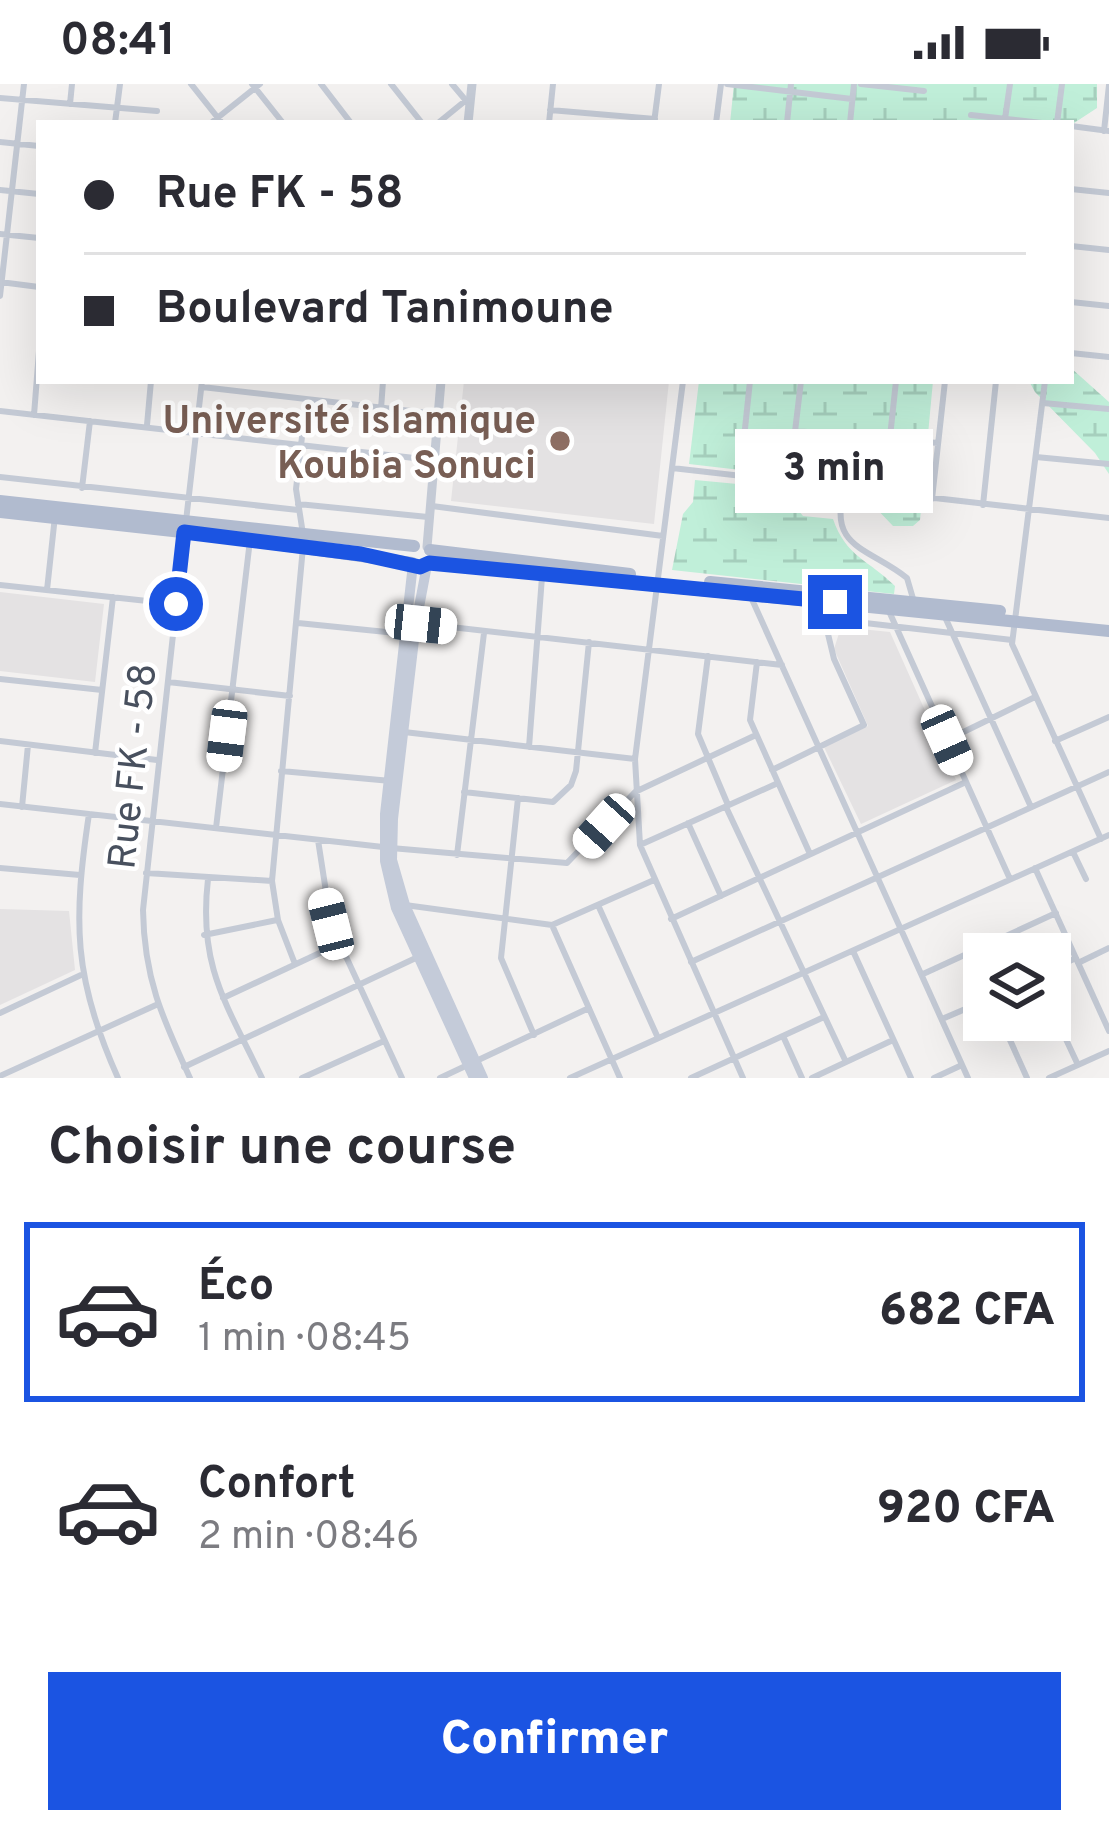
<!DOCTYPE html>
<html lang="fr">
<meta charset="utf-8">
<style>
:root{--surface:#fff;--page:#f2f2f3;--text:#2b2b33;--muted:#7c7c81;--line:#e1e1e2;--accent:#1b54e2}
body{margin:0;font-family:Overpass,sans-serif;background:var(--page);color:var(--text);height:100vh;display:flex;flex-direction:column;font-size:45px;white-space:nowrap}
*{box-sizing:border-box;margin:0}
p{font-size:39px;color:var(--muted)}
.icon{flex:none;width:66px;height:66px;fill:none;stroke:currentColor;stroke-width:2;stroke-linecap:round;stroke-linejoin:round}
.map{position:relative;height:994px;overflow:hidden}
.sheet{display:flex;flex-direction:column;background:var(--surface);flex:1}
.sheet>*{flex:none}
.hud{position:absolute;left:36px;top:36px;width:1038px;height:264px;border-radius:0px;box-shadow:0 12px 48px #0002;display:grid;align-content:center;height:264px;padding:0 48px;background:var(--surface)}
.buttons{position:absolute;left:963px;top:849px;display:grid;gap:24px}
.buttons a{display:grid;place-items:center;width:108px;height:108px;border-radius:0px;background:var(--surface);box-shadow:0 12px 48px #0002;font-size:60px}
.end{position:absolute;width:54px;height:54px;margin:-27px;border:15px solid #1b54e2;background:#fff;box-shadow:0 0 0 6px #fff}
.from{border-radius:50%}
.bubble{position:absolute;height:84px;border-radius:0px;background:var(--surface);box-shadow:0 12px 48px #0002;font-size:39px;font-weight:800;line-height:84px;text-align:center}
.car{position:absolute;width:36px;height:72px;margin:-36px -18px;border-radius:15px;box-shadow:0 0 9px 3px #0007;background:linear-gradient(#fff 24%,#345 0 40%,#fff 0 76%,#345 0 86%,#fff 0)}
.hud b{display:flex;align-items:center;gap:42px;height:114px;font-size:45px}
.hud b+b{border-top:3px solid var(--line)}
.hud i{width:30px;height:30px;background:var(--text)}
ul{padding:0;list-style:none}
li{display:flex;align-items:center;gap:36px;height:180px;margin:0 24px 18px;padding:0 24px;border:6px solid transparent;border-radius:0px}
li div{flex:1}
li b{display:block;font-size:45px}
li em{font-style:normal;font-weight:800}
li.active{border-color:var(--accent)}
li>.icon{width:108px;height:108px;stroke-width:1.5}
h2{padding:0 48px;font-size:54px;line-height:144px}
.button{display:flex;gap:24px;margin-top:auto;padding:24px 48px}
.button a{flex:1;height:138px;border-radius:0px;background:var(--accent);color:#fff;font-size:48px;font-weight:800;line-height:138px;text-align:center}
.status{display:flex;justify-content:space-between;align-items:center;height:84px;padding:0 60px;background:var(--surface);direction:ltr}
.status svg{height:33px;fill:currentColor}
.map>svg:first-child{display:block}
</style>
<div class="status"><b>08:41</b><svg viewBox="0 0 49 12"><path d="M0 12V9h3v3zM5 12V6h3v6zM10 12V3h3v9zM15 12V0h3v12zM26 1h20v11H26zM47 4h2v5h-2z"/></svg></div>
<div class="map">
<svg width="1109" height="994" viewBox="0 0 1109 994">
<defs>
<pattern id="wetland-marsh" width="20" height="14" patternUnits="userSpaceOnUse" patternTransform="scale(3)"><rect width="20" height="14" fill="#c0efd9"/><path d="M1 5h8M5 5V1M11 12h8M15 12V8" fill="none" stroke="#a6cfbd"/></pattern>
</defs>
<rect width="100%" height="100%" fill="#f3f1f0"/>
<path fill="#e4e2e3" d="M464,297H669L654,440L451,417Z
M0,508L104,520L95,598L0,587Z
M841,543L890,548L956,696L861,740L824,663L868,642L834,565Z
M0,825L69,827L75,886L0,921Z"/>
<path fill="url(#wetland-marsh)" d="M734,0H1097V24L1071,41L730,39Z
M1071,284L1109,318V390L1095,369L1035,308L1029,297H1071Z
M699,297H933L920,436L913,442H893L852,399L689,380Z
M695,396L780,404L803,432L833,435C846,473 869,476 895,502L894,510L672,486L683,430L693,418Z"/>
<g fill="none" stroke-linecap="round" stroke-linejoin="round">
<path stroke="#c4cad5" stroke-width="6" d="M191,0L222,39
M252,0L283,39
M321,0L351,39
M391,0L422,39
M452,0L468,19
M727,0L852,15
M861,0L924,7
M0,14L157,27
M70,20L72,0
M550,26L655,35
M971,31L1042,39
M1005,35L1010,0
M115,39L120,0
M211,39L260,0
M438,39L465,17
M549,39L553,0
M654,39L659,0
M716,39L721,0
M787,39L791,0
M850,39L854,0
M1057,39L1062,0
M1071,42L1109,47
M1104,47L1109,1
M0,58L39,62
M1071,105L1109,109
M0,106L39,110
M0,150L39,154
M1071,162L1109,166
M0,198L39,203
M0,212L24,0
M1071,218L1109,222
M1071,269L1109,273
M683,297L635,675L640,761L743,994
M1045,297L1012,560L1101,755
M202,303L437,330
M1043,319L1109,325
M381,325L383,297
M0,327L432,376
M34,331L39,267
M147,341L151,297
M795,347L938,359
M890,353L896,297
M1036,373L1109,380
M672,384L1109,434
M740,392L750,297
M0,393L298,426
M789,398L801,297
M82,404L90,337
M845,405C826,464 870,464 907,494L914,518
M932,415L945,297
M298,420L428,433
M983,421L996,297
M432,422L663,452
M186,437L202,297
M184,450L143,826C144,894 162,933 190,994
M303,450L296,405L306,318
M0,501L175,520
M47,506L55,432
M750,511L968,994
M888,525L1010,795
M945,533L1031,723
M822,534L1012,556
M298,539L406,550
M416,539L782,581
M708,572L698,650L728,721
M757,578L750,636L810,770
M0,595L102,606
M168,598L290,612
M404,648L635,675
M947,656L1035,613
M0,657L157,676
M1055,657L1109,633
M529,663L542,493
M95,669L113,513
M772,686L864,641L834,575L821,521
M281,687L391,697
M464,708L553,718L571,701L576,687L589,558
M518,714L501,874L534,951
M0,720L383,763
M22,723L28,661
M726,723L846,978
M89,730C73,837 73,894 118,994
M688,739L721,812
M216,744L250,456
M318,756L331,840L402,994
M640,761L778,699
M391,764L567,779L635,708L756,651
M1073,768L1086,795
M457,771L484,549
M0,784L80,791
M1035,784L1109,947
M146,789L272,797
M208,795C198,882 226,919 262,994
M405,821L552,841L654,796
M598,821L658,954
M671,835L966,698
M552,841L620,994
M204,851L277,836
M853,867L911,994
M691,878L1109,688
M1078,879L1109,864
M295,880L278,836L272,797L303,463
M1050,886L1076,874
M923,890L1056,829
M223,914L339,860
M1050,921L1078,981
M0,929L81,891
M942,935L984,917
M1001,936L1027,994
M783,952L802,994
M184,983L420,872
M0,992L156,921
M302,994L384,957
M440,994L589,924
M570,994L1109,751
M691,994L824,933
M812,994L893,956
M934,994L962,981
M1049,994L1109,967"/>
<path stroke="#c4cad5" stroke-width="9" d="M468,39L472,0
M427,463L441,297"/>
<path stroke="#c4cbd9" stroke-width="10" d="M413,480L385,730V777L396,824L474,994
M427,481L416,539L393,735L392,776L405,821L483,994"/>
<path stroke="#b1bbcf" stroke-width="12" d="M0,417L414,462
M0,428L209,451L412,479
M430,466L630,490
M429,479L1109,547
M710,498L1000,527"/>
</g>
<g fill="none" stroke-linecap="round" stroke-linejoin="round">
<path stroke="#1b54e2" stroke-width="15" d="M176,520L184,448L361,470L420,483L429,479L835,518"/>
</g>
<circle fill="#8d6e63" stroke="#fff" stroke-width="4.5" cx="560" cy="357" r="12"/>
<g text-anchor="middle" stroke-width="9" stroke-linejoin="round" paint-order="stroke">
<g font-size="39" font-weight="bold" fill="#785e54" stroke="#fff" text-anchor="end">
<text x="536" y="349">Université islamique<tspan x="536" dy="45">Koubia Sonuci</tspan></text>
</g>
<g font-size="39" fill="#48505e" stroke="#fff">
<text transform="translate(131 682) rotate(-84)" y="14">Rue FK - 58</text>
</g>
</g>
</svg>
<div class="buttons">
<a><svg class="icon" aria-label="layers" viewBox="0 0 24 24"><path d="M12 4l9 5-9 5-9-5zM3 14l9 5 9-5"/></svg></a>
</div>
<i class="end from" style="left:176px;top:520px"></i>
<i class="end" style="left:835px;top:518px"></i>
<div class="bubble" style="left:735px;top:345px;width:198px">3 min</div>
<i class="car" style="left:421px;top:540px;rotate:96deg"></i>
<i class="car" style="left:227px;top:652px;rotate:187deg"></i>
<i class="car" style="left:947px;top:656px;rotate:156deg"></i>
<i class="car" style="left:604px;top:742px;rotate:222deg"></i>
<i class="car" style="left:331px;top:840px;rotate:346deg"></i>
<div class="hud">
<b><i class="from"></i>Rue FK - 58</b>
<b><i></i>Boulevard Tanimoune</b>
</div>
</div>
<section class="sheet">
<h2>Choisir une course</h2>
<ul>
<li class="active"><svg class="icon" aria-label="car" viewBox="0 0 24 24"><path d="M5 17H2v-5l4-1 3-4h7l3 4 3 1v5h-3M9 17h6M6 11h13"/><circle cx="7" cy="17" r="2"/><circle cx="17" cy="17" r="2"/></svg><div><b>Éco</b><p>1 min · 08:45</p></div><em>682 CFA</em></li>
<li><svg class="icon" aria-label="car" viewBox="0 0 24 24"><path d="M5 17H2v-5l4-1 3-4h7l3 4 3 1v5h-3M9 17h6M6 11h13"/><circle cx="7" cy="17" r="2"/><circle cx="17" cy="17" r="2"/></svg><div><b>Confort</b><p>2 min · 08:46</p></div><em>920 CFA</em></li>
</ul>
<div class="button"><a>Confirmer</a></div>
</section>
